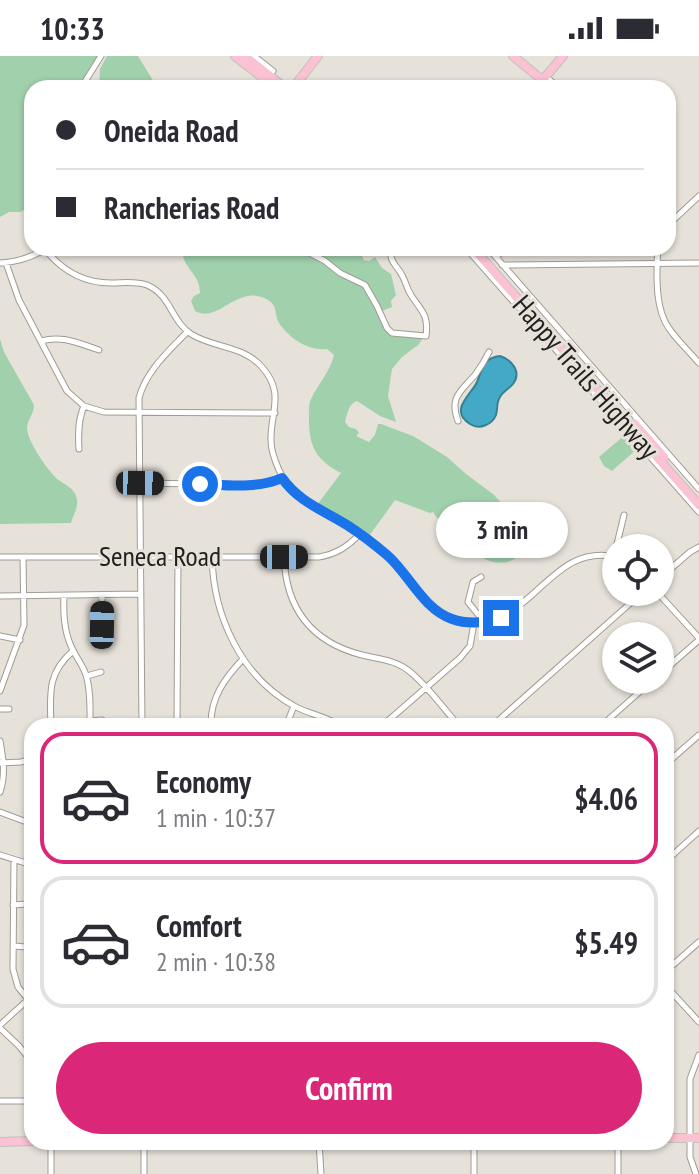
<!DOCTYPE html>
<meta charset="utf-8">
<style>
:root{--surface:#fff;--page:#f2f2f3;--text:#2b2b33;--muted:#7c7c81;--line:#e1e1e2;--accent:#db2777}
body{margin:0;font-family:"PT Sans Narrow",sans-serif;background:var(--page);color:var(--text);height:100vh;display:flex;flex-direction:column;font-size:30px;white-space:nowrap}
*{box-sizing:border-box;margin:0}
p{font-size:26px;color:var(--muted)}
.icon{flex:none;width:44px;height:44px;fill:none;stroke:currentColor;stroke-width:2;stroke-linecap:round;stroke-linejoin:round}
.map{position:relative;flex:1;overflow:hidden}
.drawer{position:absolute;left:24px;top:662px;width:650px;height:432px;display:flex;flex-direction:column;background:var(--surface);border-radius:24px;box-shadow:0 2px 6px #0004}
.drawer>*{flex:none}
.top-card{position:absolute;left:24px;top:24px;width:652px;height:176px;border-radius:24px;box-shadow:0 2px 6px #0004;display:grid;align-content:center;height:176px;padding:0 32px;background:var(--surface)}
.tools{position:absolute;left:602px;top:478px;display:grid;gap:16px}
.tools a{display:grid;place-items:center;width:72px;height:72px;border-radius:50%;background:var(--surface);box-shadow:0 2px 6px #0004;font-size:40px}
.end{position:absolute;width:36px;height:36px;margin:-18px;border:10px solid #1a73e8;background:#fff;box-shadow:0 0 0 4px #fff}
.from{border-radius:50%}
.bubble{position:absolute;height:56px;border-radius:28px;background:var(--surface);box-shadow:0 2px 6px #0004;font-size:26px;font-weight:800;line-height:56px;text-align:center}
.car{position:absolute;width:24px;height:48px;margin:-24px -12px;border-radius:10px;box-shadow:0 0 6px 2px #0007;background:linear-gradient(#222 24%,#8ab4d8 0 40%,#222 0 76%,#8ab4d8 0 86%,#222 0)}
.top-card b{display:flex;align-items:center;gap:28px;height:76px;font-size:30px}
.top-card b+b{border-top:2px solid var(--line)}
.top-card i{width:20px;height:20px;background:var(--text)}
ul{padding:14px 0 0;list-style:none}
li{display:flex;align-items:center;gap:24px;height:132px;margin:0 16px 12px;padding:0 16px;border:4px solid var(--line);border-radius:24px}
li div{flex:1}
li b{display:block;font-size:30px}
li em{font-style:normal;font-weight:800}
li.current{border-color:var(--accent)}
li>.icon{width:72px;height:72px;stroke-width:1.5}
.primary-button{display:flex;gap:16px;margin-top:auto;padding:16px 32px}
.primary-button a{flex:1;height:92px;border-radius:48px;background:var(--accent);color:#fff;font-size:32px;font-weight:800;line-height:92px;text-align:center}
.status{display:flex;justify-content:space-between;align-items:center;height:56px;padding:0 40px;background:var(--surface);direction:ltr}
.status svg{height:22px;fill:currentColor}
.map>svg:first-child{display:block}
</style>
<div class="status"><b>10:33</b><svg viewBox="0 0 49 12"><path d="M0 12V9h3v3zM5 12V6h3v6zM10 12V3h3v9zM15 12V0h3v12zM26 1h20v11H26zM47 4h2v5h-2z"/></svg></div>
<div class="map">
<svg width="699" height="1118" viewBox="0 0 699 1118">
<rect width="100%" height="100%" fill="#e6e2da"/>
<path fill="#a0d0ac" d="M0,0H98L79,32H32V123L26,152L21,156H9L0,161Z
M107,0H138L152,23L160,32H99L100,13Z
M182,192H298L364,229L387,274L424,281L418,289L402,301L392,313L388,340L396,366L380,360L357,345C349,347 347,358 345,366L349,371L356,373L359,377L356,380L369,386L375,379L378,368H381L413,380L447,401L466,418L493,438L527,473C529,482 527,490 521,497C495,528 449,478 433,456L430,457L395,444L369,480L317,449L341,417C318,405 310,393 309,368C309,359 308,351 311,343C318,328 330,316 334,299L327,293C308,295 290,283 279,267C273,257 280,249 264,242C237,230 217,268 195,255L191,245L194,240L200,237C200,217 182,213 182,192Z
M305,192H358L364,204L369,205L375,201L382,212L391,218L396,239L391,245L392,251L382,255L372,235L364,225L341,216Z
M0,283L4,296L34,349C34,358 27,364 27,373C28,386 47,413 56,422C64,429 76,432 77,444C78,453 73,459 71,467L0,468Z
M626,378L635,389L636,394L614,413L612,415L604,410L599,401Z"/>
<path fill="#44a8c7" stroke="#397f94" stroke-width="2" d="M500,300C512,304 522,316 513,328C509,333 503,335 500,341C496,347 498,353 496,359C492,369 479,374 470,368C448,354 472,338 477,326C483,312 483,302 500,300Z"/>
<g fill="none" stroke-linecap="round" stroke-linejoin="round">
<defs>
<path id="minor" d="M254,0L273,15
M550,24L559,32
M81,32L101,0
M32,132L31,149L32,163
M668,169L699,140
M44,192C61,214 83,227 111,227C123,227 135,225 147,229C171,239 171,265 191,278C213,292 242,289 261,310C286,337 270,356 271,385C271,395 275,405 279,414C291,443 317,453 343,467C355,474 367,482 377,491C384,496 390,501 396,507C414,527 428,558 456,564C532,582 546,485 616,501
M300,192L325,205L340,217L365,229L377,250L387,272L392,277L426,280C429,258 421,255 411,239C407,233 406,227 403,221C397,208 389,208 391,192
M466,192L699,456
M488,192L699,433
M658,192C657,203 657,213 657,224C658,270 671,275 699,307
M496,201L506,192
M0,207C17,206 30,202 44,194
M6,207L19,244L67,335L84,350L104,356L275,357
M502,209L699,207
M41,285C62,279 78,287 99,294
M458,365C449,341 461,335 475,319C480,312 485,304 489,296
M79,393C78,378 78,364 84,350
M140,427L260,429L272,427L282,422
M616,492L624,459
M212,500C213,559 241,622 296,651C310,658 327,661 341,670
M0,501H319C337,498 348,490 360,478
M284,501C286,553 311,586 362,599C378,603 396,604 409,615C427,629 444,653 459,670
M481,521L473,526L468,546L484,566
M660,522L690,496L699,491
M657,536L699,582
M0,540L141,538
M64,541C63,560 64,579 74,596C78,604 83,610 86,619C91,635 90,654 90,670
M102,569V539
M0,580L20,584
M660,618L699,584
M87,620L101,616
M0,635L24,569L23,501
M0,653H9
M90,665L102,664
M51,670C50,638 47,617 73,595
M142,670L139,342C146,315 168,296 187,276
M177,670L178,500
M211,670C210,642 225,622 243,603
M286,670L294,650
M382,670L460,602L470,590L474,567
M492,670L643,536
M601,670L653,624
M0,685C3,702 6,719 0,736
M0,707L21,706L32,703
M666,708L699,679
M0,756L32,768
M0,799L32,809
M14,804L13,913L18,931L32,948
M666,805L699,775
M13,849L27,848
M14,890L26,891
M666,915L699,886
M666,930L699,966
M0,969L32,940
M0,972L19,990L32,1006
M0,1045H32
M51,1086V1118
M144,1086V1118
M319,1086L321,1118
M474,1118V1086
M618,1118V1086
M696,1118L690,1101V1023L699,999"/>
<path id="major" d="M235,0L276,32
M245,0L285,32
M513,0L547,28
M293,32L318,0
M536,32L563,0
M473,192L699,449
M634,367L664,401
M666,1082H699
M0,1086L32,1085"/>
</defs>
<use href="#minor" stroke="#a09c94" stroke-width="7"/>
<use href="#major" stroke="#c1c0bf" stroke-width="10"/>
<use href="#minor" stroke="#fff" stroke-width="5"/>
<use href="#major" stroke="#fac2d3" stroke-width="8"/>
</g>
<g fill="none" stroke-linecap="round" stroke-linejoin="round">
<path stroke="#1a73e8" stroke-width="10" d="M200,428C227,429 257,433 282,422C299,446 323,454 347,469C361,478 374,488 387,499C409,518 423,553 452,563C469,569 485,567 501,562"/>
</g>
<g text-anchor="middle" stroke-width="6" stroke-linejoin="round" paint-order="stroke">
<g font-size="28" fill="#201f1c" stroke="#e6e2da">
<text transform="translate(586 321) rotate(49)" y="10">Happy Trails Highway</text>
<text x="160" y="510">Seneca Road</text>
</g>
</g>
</svg>
<div class="tools">
<a><svg class="icon" aria-label="locate" viewBox="0 0 24 24"><circle cx="12" cy="12" r="6"/><path d="M12 2v4M12 18v4M2 12h4M18 12h4"/></svg></a>
<a><svg class="icon" aria-label="layers" viewBox="0 0 24 24"><path d="M12 4l9 5-9 5-9-5zM3 14l9 5 9-5"/></svg></a>
</div>
<i class="end from" style="left:200px;top:428px"></i>
<i class="end" style="left:501px;top:562px"></i>
<div class="bubble" style="left:436px;top:446px;width:132px">3 min</div>
<i class="car" style="left:140px;top:427px;rotate:91deg"></i>
<i class="car" style="left:284px;top:501px;rotate:90deg"></i>
<i class="car" style="left:102px;top:569px;rotate:1deg"></i>
<div class="top-card">
<b><i class="from"></i>Oneida Road</b>
<b><i></i>Rancherias Road</b>
</div>
<section class="drawer">
<ul>
<li class="current"><svg class="icon" aria-label="car" viewBox="0 0 24 24"><path d="M5 17H2v-5l4-1 3-4h7l3 4 3 1v5h-3M9 17h6M6 11h13"/><circle cx="7" cy="17" r="2"/><circle cx="17" cy="17" r="2"/></svg><div><b>Economy</b><p>1 min · 10:37</p></div><em>$4.06</em></li>
<li><svg class="icon" aria-label="car" viewBox="0 0 24 24"><path d="M5 17H2v-5l4-1 3-4h7l3 4 3 1v5h-3M9 17h6M6 11h13"/><circle cx="7" cy="17" r="2"/><circle cx="17" cy="17" r="2"/></svg><div><b>Comfort</b><p>2 min · 10:38</p></div><em>$5.49</em></li>
</ul>
<div class="primary-button"><a>Confirm</a></div>
</section>
</div>
